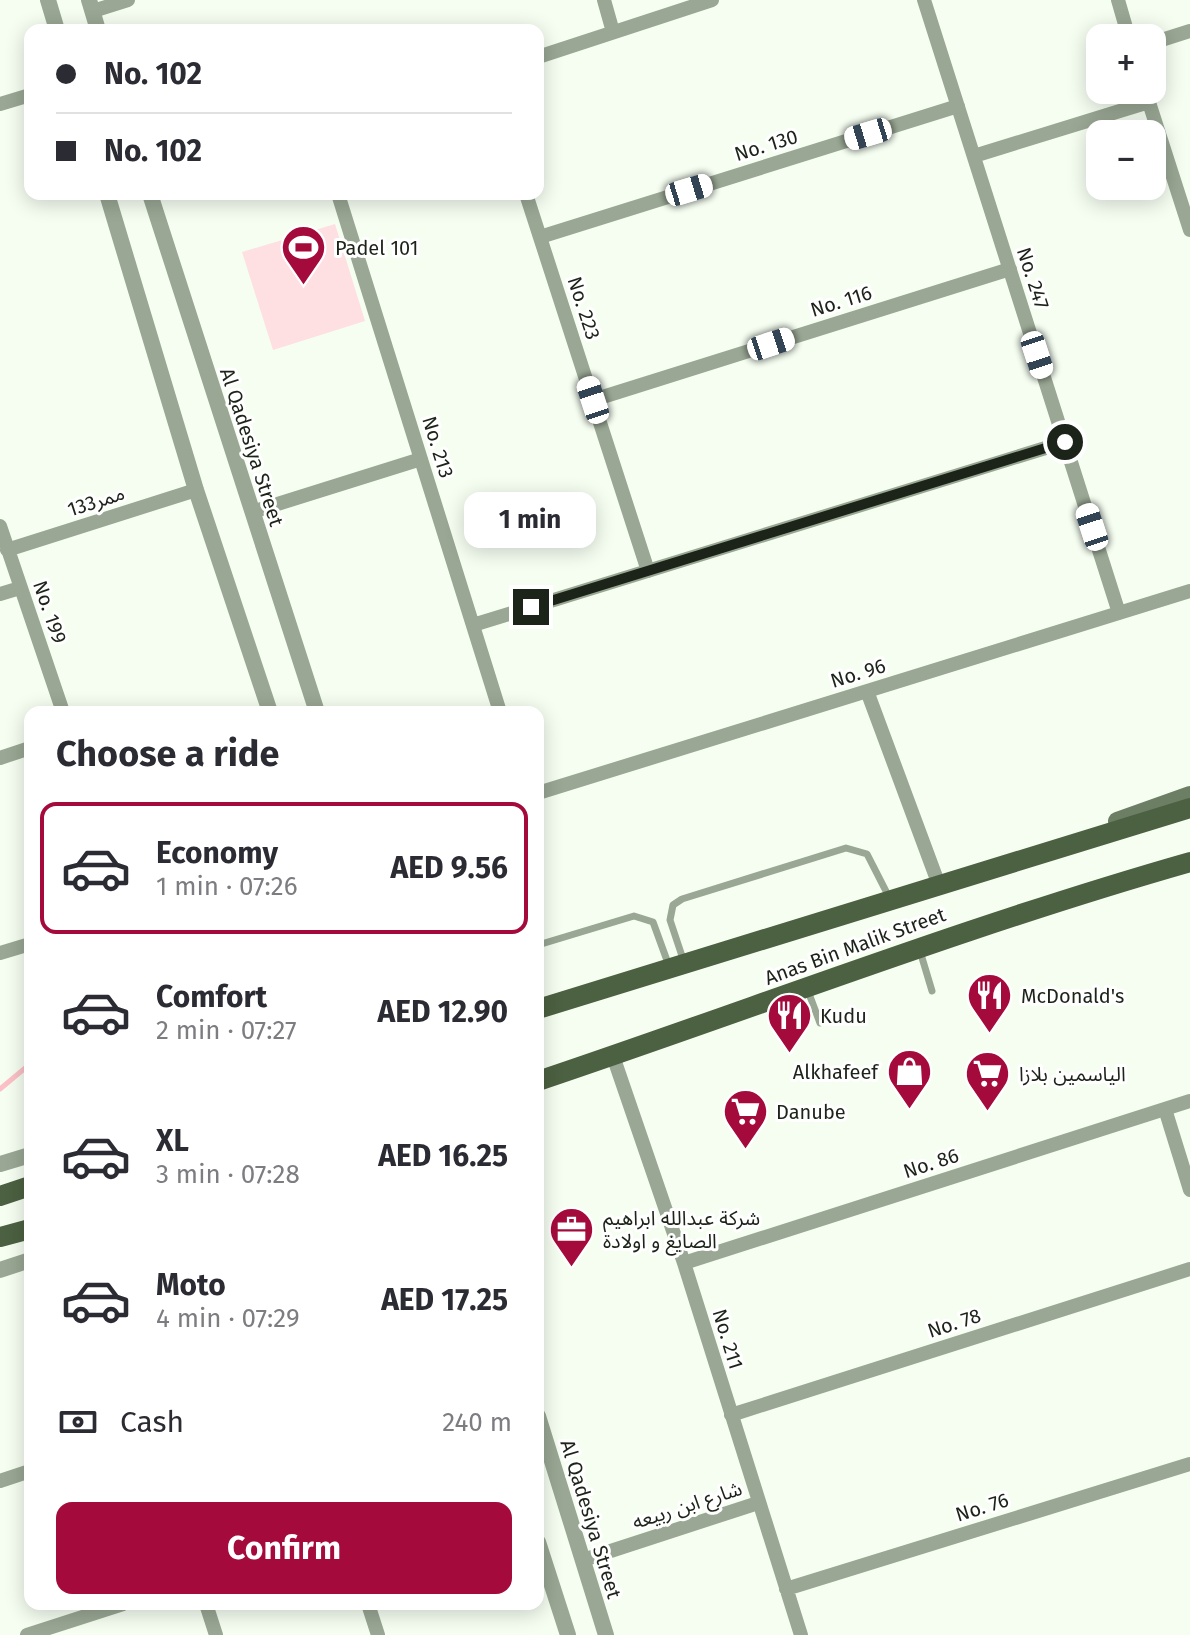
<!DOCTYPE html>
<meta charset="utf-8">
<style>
:root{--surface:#fff;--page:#f2f2f3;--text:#2b2b33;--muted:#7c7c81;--line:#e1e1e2;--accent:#a50a3c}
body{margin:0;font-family:"Fira Sans","Noto Sans Arabic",sans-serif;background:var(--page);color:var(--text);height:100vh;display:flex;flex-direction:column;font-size:30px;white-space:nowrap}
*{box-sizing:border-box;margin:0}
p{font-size:26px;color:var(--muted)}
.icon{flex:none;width:44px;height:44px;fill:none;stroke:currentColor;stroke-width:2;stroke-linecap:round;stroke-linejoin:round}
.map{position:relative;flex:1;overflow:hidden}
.details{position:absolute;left:24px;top:706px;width:520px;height:904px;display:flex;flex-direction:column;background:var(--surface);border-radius:16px;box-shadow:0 4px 20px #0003}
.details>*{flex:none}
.banner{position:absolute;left:24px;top:24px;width:520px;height:176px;border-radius:16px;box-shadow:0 4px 20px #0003;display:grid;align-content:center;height:176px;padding:0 32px;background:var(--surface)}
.controls{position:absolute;left:1086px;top:24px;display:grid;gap:16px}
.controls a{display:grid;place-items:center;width:80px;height:80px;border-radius:16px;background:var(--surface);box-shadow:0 4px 20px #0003;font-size:40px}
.end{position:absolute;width:36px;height:36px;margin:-18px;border:10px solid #1c2319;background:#fff;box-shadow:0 0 0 4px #fff}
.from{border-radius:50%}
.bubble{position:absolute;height:56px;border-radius:16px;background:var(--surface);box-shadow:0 4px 20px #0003;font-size:26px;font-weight:700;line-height:56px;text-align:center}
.car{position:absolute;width:24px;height:48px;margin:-24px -12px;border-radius:10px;box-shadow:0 0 6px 2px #0007;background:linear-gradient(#fff 24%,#345 0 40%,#fff 0 76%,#345 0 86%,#fff 0)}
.banner b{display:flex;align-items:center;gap:28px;height:76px;font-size:30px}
.banner b+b{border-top:2px solid var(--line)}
.banner i{width:20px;height:20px;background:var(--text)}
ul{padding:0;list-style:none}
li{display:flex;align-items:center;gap:24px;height:132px;margin:0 16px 12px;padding:0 16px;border:4px solid transparent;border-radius:16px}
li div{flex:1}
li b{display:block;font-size:30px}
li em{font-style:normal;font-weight:700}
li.selected{border-color:var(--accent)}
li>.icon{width:72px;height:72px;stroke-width:1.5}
h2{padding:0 32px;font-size:36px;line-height:96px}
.pay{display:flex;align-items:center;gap:20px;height:88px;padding:0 32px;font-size:30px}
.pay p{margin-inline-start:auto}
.button{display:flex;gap:16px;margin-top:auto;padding:16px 32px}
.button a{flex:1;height:92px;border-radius:16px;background:var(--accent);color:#fff;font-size:32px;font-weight:700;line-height:92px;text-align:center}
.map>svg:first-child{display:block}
</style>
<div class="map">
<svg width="1190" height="1635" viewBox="0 0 1190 1635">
<rect width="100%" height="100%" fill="#f6fef2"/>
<path fill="#fedfe2" d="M335,224L365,321L273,350L242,252Z"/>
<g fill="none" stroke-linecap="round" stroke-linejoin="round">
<path stroke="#fbc1c6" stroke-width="5" d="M0,1089L30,1064"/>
<path stroke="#9aa794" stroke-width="7" d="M538,945L634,916L653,922L669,966
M920,951L932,991
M684,962L670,920L673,905L682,899L846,848L867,854L890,899
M808,991L820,1023"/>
<path stroke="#9aa794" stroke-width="14" d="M604,0L613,32
M924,0L1119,613
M1118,0L1129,38
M93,11L128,0
M1152,43L1190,31
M538,57L712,0
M1145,90L1190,230
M0,104L30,95
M974,156L1149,102
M338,194L500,712
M526,194L648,571
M540,237L958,106
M593,400L1010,269
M252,512L421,459
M0,526L63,712
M7,550L196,490
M0,594L20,588
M473,625L1065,442
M867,691L939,885
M0,758L30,748
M538,793L1190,591
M0,953L30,944
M613,1056L684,1263L801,1635
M1165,1109L1190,1190
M684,1263L1190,1101
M731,1415L1190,1269
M0,1481L30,1471
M583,1560L758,1503
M786,1589L1190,1464
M206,1604L216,1635
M368,1604L378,1635
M27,1635L123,1604"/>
<path stroke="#9aa794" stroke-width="16" d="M48,0L57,30
M89,0L98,30
M107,194L196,490L270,712
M150,194L317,712
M0,1164L30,1155
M0,1270L30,1260
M538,1416L606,1635
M538,1542L568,1635"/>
<path stroke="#6c7e63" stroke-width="18" d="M1117,821L1190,795"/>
<path stroke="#4c6141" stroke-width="20" d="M538,1009L1190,808
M538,1081C755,1008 969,925 1190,862
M0,1196L30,1186
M0,1237L30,1229"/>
</g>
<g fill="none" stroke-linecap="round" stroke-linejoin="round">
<path stroke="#1c2319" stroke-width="10" d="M531,607L1065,442"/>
</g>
<defs>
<symbol id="stadium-pin" viewBox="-11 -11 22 30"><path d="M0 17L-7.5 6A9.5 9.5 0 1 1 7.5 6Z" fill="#a50a3c" stroke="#fff"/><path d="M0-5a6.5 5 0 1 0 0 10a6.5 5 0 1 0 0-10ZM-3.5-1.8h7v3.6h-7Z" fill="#fff"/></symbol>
<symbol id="restaurant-pin" viewBox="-11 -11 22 30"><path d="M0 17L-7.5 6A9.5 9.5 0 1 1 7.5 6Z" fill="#a50a3c" stroke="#fff"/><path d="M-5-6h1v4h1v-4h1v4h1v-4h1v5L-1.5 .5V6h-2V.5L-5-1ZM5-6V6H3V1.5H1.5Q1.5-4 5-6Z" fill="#fff"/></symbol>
<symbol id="shop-pin" viewBox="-11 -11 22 30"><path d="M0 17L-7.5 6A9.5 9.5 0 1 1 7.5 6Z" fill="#a50a3c" stroke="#fff"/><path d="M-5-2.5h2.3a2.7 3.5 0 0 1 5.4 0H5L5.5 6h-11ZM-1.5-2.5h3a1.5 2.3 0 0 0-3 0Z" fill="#fff"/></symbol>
<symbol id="supermarket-pin" viewBox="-11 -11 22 30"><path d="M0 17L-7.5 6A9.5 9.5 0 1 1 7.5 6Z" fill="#a50a3c" stroke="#fff"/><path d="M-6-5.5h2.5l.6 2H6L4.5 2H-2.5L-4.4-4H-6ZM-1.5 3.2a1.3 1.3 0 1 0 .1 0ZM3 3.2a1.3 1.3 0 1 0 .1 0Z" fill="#fff"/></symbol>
<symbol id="office-pin" viewBox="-11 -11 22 30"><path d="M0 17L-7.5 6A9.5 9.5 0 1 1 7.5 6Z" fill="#a50a3c" stroke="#fff"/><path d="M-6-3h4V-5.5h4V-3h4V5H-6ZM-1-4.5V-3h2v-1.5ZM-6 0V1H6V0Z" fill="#fff"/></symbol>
</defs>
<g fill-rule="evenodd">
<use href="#stadium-pin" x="278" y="222" width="51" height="69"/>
<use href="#restaurant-pin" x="964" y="970" width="51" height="69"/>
<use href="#restaurant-pin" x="764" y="990" width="51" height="69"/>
<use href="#shop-pin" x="884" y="1046" width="51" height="69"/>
<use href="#supermarket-pin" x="962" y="1048" width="51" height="69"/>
<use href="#supermarket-pin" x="720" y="1086" width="51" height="69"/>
<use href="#office-pin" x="546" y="1204" width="51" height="69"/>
</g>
<g text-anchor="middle" stroke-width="6" stroke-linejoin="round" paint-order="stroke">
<g font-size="20" fill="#1c2319" stroke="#fff">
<text transform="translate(766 145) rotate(-17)" y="7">No. 130</text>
<text transform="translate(1033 278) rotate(72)" y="7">No. 247</text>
<text transform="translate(841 301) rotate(-17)" y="7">No. 116</text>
<text transform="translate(584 308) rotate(72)" y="7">No. 223</text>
<text transform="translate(252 447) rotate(72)" y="7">Al Qadesiya Street</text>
<text transform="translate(438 447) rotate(73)" y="7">No. 213</text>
<text transform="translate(96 501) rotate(-18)" y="7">ممر133</text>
<text transform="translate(50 612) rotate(71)" y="7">No. 199</text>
<text transform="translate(858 673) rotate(-17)" y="7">No. 96</text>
<text transform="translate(855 946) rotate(-20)" y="7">Anas Bin Malik Street</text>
<text transform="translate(931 1163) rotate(-18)" y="7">No. 86</text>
<text transform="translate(954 1323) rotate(-18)" y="7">No. 78</text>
<text transform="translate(728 1339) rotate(73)" y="7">No. 211</text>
<text transform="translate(687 1505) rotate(-18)" y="7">شارع ابن ربيعه</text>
<text transform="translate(982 1507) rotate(-17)" y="7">No. 76</text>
<text transform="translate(591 1519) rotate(73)" y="7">Al Qadesiya Street</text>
</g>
<g font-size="20" fill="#1c2319" stroke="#fff" text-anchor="start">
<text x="335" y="255">Padel 101</text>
<text x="1021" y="1003">McDonald's</text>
<text x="820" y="1023">Kudu</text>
<text x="878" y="1079" text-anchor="end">Alkhafeef</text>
<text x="1019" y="1081">الياسمين بلازا</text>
<text x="776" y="1119">Danube</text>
<text x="603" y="1225">شركة عبدالله ابراهيم<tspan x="603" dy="23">الصايغ و اولادة</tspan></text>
</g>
</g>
</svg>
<div class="controls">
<a>+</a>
<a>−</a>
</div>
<i class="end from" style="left:1065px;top:442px"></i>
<i class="end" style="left:531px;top:607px"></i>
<div class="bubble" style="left:464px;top:492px;width:132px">1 min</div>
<i class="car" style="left:868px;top:134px;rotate:253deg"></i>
<i class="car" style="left:689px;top:190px;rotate:73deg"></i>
<i class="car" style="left:771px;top:344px;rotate:72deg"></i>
<i class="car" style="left:1037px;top:355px;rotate:162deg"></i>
<i class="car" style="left:593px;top:400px;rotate:342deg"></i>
<i class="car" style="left:1092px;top:527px;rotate:342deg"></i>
<div class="banner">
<b><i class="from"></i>No. 102</b>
<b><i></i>No. 102</b>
</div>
<section class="details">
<h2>Choose a ride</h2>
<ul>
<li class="selected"><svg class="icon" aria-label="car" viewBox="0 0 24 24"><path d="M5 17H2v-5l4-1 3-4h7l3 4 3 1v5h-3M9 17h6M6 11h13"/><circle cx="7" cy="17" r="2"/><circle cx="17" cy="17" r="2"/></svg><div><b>Economy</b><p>1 min · 07:26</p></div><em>AED 9.56</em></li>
<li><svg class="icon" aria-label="car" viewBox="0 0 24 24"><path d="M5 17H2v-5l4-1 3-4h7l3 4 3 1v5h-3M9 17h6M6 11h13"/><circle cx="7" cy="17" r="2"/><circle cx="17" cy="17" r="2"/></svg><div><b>Comfort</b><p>2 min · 07:27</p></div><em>AED 12.90</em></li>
<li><svg class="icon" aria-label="car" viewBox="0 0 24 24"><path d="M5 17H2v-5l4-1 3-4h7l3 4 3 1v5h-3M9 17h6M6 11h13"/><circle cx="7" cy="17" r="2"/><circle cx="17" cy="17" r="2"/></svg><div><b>XL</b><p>3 min · 07:28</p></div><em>AED 16.25</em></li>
<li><svg class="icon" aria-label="car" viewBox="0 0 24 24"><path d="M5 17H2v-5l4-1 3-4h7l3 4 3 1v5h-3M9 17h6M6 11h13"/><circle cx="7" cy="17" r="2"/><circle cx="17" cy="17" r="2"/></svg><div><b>Moto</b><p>4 min · 07:29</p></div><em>AED 17.25</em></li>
</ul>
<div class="pay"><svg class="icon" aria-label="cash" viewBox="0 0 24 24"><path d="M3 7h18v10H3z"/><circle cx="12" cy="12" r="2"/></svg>Cash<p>240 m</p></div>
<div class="button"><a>Confirm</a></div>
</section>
</div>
